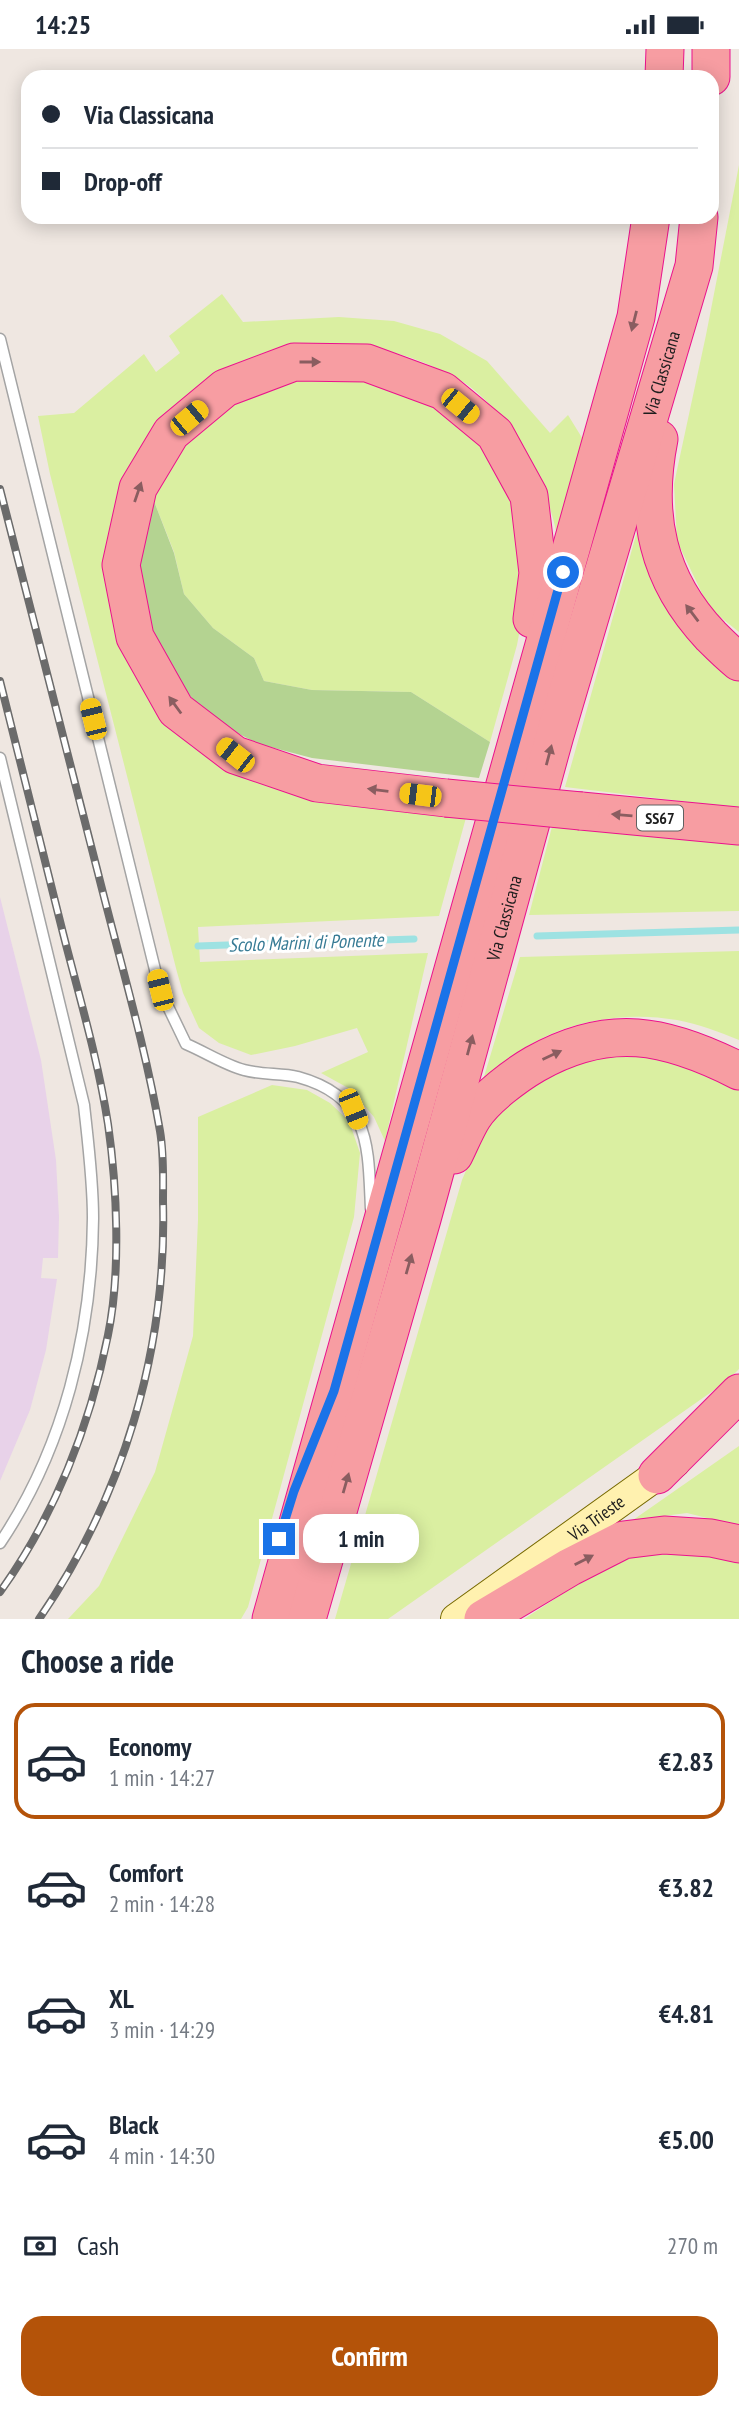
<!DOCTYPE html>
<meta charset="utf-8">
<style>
:root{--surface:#fff;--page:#f6f6f7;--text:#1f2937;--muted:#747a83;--line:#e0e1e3;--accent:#b45309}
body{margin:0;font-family:"PT Sans Narrow",sans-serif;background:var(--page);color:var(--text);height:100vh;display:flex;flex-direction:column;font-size:26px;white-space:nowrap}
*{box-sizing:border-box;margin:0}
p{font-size:23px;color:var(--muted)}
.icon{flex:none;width:38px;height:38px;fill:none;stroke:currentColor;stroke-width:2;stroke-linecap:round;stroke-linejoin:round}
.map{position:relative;height:1570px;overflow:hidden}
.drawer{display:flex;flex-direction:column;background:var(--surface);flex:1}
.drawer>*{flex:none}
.hud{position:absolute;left:21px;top:21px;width:698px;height:154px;border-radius:21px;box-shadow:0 4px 18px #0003;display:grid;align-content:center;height:154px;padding:0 21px;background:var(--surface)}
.end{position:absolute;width:32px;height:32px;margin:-16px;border:9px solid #1a73e8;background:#fff;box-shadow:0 0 0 4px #fff}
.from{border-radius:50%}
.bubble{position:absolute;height:49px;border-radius:21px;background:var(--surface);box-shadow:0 4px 18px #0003;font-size:23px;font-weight:700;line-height:49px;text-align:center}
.car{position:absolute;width:21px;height:42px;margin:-21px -10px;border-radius:9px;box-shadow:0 0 5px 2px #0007;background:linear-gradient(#f5c518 24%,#345 0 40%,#f5c518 0 76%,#345 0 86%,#f5c518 0)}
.hud b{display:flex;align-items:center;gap:24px;height:66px;font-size:26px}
.hud b+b{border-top:2px solid var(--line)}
.hud i{width:18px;height:18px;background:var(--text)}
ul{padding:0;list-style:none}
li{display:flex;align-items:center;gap:21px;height:116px;margin:0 14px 10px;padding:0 7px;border:4px solid transparent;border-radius:21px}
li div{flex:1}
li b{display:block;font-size:26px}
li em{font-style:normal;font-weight:700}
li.on{border-color:var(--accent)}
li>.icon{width:63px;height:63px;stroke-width:1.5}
h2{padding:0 21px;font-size:32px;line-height:84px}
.pay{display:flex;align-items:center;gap:18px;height:77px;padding:0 21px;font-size:26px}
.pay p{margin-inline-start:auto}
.button{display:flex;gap:14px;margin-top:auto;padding:14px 21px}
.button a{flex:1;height:80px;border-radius:21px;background:var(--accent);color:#fff;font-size:28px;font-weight:700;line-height:80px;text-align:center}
.status{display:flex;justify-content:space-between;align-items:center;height:49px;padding:0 35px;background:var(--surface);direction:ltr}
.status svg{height:19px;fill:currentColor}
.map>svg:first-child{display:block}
</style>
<div class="status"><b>14:25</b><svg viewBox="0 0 49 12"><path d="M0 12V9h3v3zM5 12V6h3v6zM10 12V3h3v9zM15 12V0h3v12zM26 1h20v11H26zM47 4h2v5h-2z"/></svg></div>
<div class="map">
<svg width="739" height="1570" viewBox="0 0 739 1570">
<rect width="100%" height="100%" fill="#efe7e1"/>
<path fill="#e8d2e9" d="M0,848L41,1011L56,1111L59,1168L58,1209H43L41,1229L57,1230L46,1301L30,1361L0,1432Z"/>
<path fill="#daefa1" d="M739,116V583L709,559L677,492L674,435L706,286Z
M222,245L243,273L339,268L394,272L440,285L487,312L550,384L568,366L584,392L557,486C545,429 516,373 469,337C463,332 454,328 446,324C393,296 329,287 270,302C230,313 196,348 164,373L121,598L153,657L192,698L242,724L467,765L439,867L198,878L200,913L428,904L385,1092L374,1068L350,1040L321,1024L368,1003L357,979L295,997L251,1006L219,994L199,979L183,944L177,923L50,425L38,367L74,364L144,305L156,323L180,304L169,287Z
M387,327L463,367L519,442L531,522L517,596L490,693L411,643L312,641L264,632L254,609L213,579L184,545L174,503L152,447L184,395L232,351L284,328Z
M640,472L732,627L739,632V759L565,738Z
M554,770L739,788V862L529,866Z
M739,902V991C719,983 699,975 677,971C626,962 570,971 526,998C511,1008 497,1020 483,1031L520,908Z
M663,1002L739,1036V1320L727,1332L388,1570H335L462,1131L488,1069L530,1028L573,1011Z
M272,1036L307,1041L330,1054L349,1072L360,1104L354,1168L248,1558L241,1570H68L99,1537L155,1423L193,1287L198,1171V1068Z
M739,1397V1477L687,1464L633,1471Z
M677,1498L739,1512V1570H524L610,1514Z"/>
<path fill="#b4d391" d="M152,447L174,504L184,545L213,579L254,609L264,632L312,641L411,643L490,693L479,729L312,709L259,695L217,674L181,638L155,602L143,559L139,507Z"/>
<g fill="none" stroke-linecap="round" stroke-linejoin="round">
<path stroke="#9de2e2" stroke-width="7" d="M537,887L739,881
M198,897L414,890"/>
<defs>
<path id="service" d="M0,290L160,941L186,995C205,1003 225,1016 244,1021C262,1026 281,1024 298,1028C371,1048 368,1097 371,1160
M0,709L84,1056C88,1093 93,1131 93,1169C92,1283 64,1399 0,1494"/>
<g id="secondary">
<path id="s1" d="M456,1570L675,1413"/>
</g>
<g id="trunk">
<path d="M664,28L665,0"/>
<path d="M711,28V0"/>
<path d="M659,390C644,466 657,530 711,587C720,596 729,605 739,613"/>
<path d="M446,749L317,734L235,706L176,661L135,588L121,516L138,439L171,384L225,339L294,313L367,314L443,342L495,385L529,447L538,524L532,570"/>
<path d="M581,762L739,777"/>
<path d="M454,1106C460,1094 466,1079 473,1068C485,1049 516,1026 535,1015C609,973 666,985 739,1022"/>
<path d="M657,1426L739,1344"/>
<path d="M271,1570L636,268L651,168"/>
<path id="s2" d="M307,1570L422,1170L555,686L694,217L699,168"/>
<path d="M483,1570L570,1518L623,1491L664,1486L711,1489L739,1495"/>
</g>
</defs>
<use href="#service" stroke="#a4a4a4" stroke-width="13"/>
<use href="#secondary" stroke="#776900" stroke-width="32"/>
<use href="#trunk" stroke="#ea128d" stroke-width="39"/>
<use href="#service" stroke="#fff" stroke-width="10"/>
<use href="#secondary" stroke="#fff1af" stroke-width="30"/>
<use href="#trunk" stroke="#f79da2" stroke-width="37"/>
<defs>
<path id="rail" d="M0,440C33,568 65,696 98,824C119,909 145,995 160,1082C164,1105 163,1130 163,1153C167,1301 123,1448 39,1570
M0,632C21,716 42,800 63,884C79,947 98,1010 108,1075C117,1138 121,1223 108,1286C90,1377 54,1468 0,1543"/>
</defs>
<use href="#rail" stroke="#6b6b6b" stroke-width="8"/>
<use href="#rail" stroke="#fff" stroke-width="5" stroke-dasharray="16" stroke-linecap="butt"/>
<defs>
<path id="trunk-bridge" d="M446,749L581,762"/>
</defs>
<use href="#trunk-bridge" stroke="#ea128d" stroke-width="39" stroke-linecap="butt"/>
<use href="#trunk-bridge" stroke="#f79da2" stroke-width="37"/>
</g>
<defs><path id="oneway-solid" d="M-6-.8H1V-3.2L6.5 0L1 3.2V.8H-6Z" transform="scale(1.75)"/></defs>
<g fill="#8a5d60">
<use href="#oneway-solid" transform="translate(634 272) rotate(104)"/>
<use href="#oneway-solid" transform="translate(310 313)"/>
<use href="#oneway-solid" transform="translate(138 443) rotate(-71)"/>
<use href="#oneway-solid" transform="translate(692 564) rotate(-127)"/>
<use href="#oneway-solid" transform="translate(175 656) rotate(-126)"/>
<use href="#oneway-solid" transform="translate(549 706) rotate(-75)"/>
<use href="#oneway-solid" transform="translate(378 741) rotate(-173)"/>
<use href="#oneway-solid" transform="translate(622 766) rotate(-175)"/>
<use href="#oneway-solid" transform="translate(470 996) rotate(-75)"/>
<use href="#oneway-solid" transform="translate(552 1006) rotate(-25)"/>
<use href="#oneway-solid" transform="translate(409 1215) rotate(-74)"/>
<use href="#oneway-solid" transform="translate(346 1434) rotate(-74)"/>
<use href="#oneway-solid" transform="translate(584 1511) rotate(-27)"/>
</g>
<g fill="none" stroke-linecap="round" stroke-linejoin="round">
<path stroke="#1a73e8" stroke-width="9" d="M279,1490L294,1442L334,1342L563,523"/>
</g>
<g text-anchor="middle" stroke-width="6" stroke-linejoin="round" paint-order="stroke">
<rect fill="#fff" stroke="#616161" stroke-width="2" x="637" y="756.5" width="46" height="25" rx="5"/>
<g font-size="16" font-weight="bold" fill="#1d1d1d">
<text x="660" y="775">SS67</text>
</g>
<g font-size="18" fill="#1d1d1d" stroke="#fff">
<text dy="6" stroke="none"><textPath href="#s2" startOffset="1295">Via Classicana</textPath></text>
<text dy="6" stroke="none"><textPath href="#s2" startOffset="728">Via Classicana</textPath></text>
<text dy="6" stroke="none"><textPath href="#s1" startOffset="173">Via Trieste</textPath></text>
</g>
<g font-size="19" font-style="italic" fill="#377b95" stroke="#fff">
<text transform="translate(306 893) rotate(-2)" y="7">Scolo Marini di Ponente</text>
</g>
</g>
</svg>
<i class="end from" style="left:563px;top:523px"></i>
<i class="end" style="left:279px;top:1490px"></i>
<div class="bubble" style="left:303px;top:1465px;width:116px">1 min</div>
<i class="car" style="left:460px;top:357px;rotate:129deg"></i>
<i class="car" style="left:189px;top:369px;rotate:50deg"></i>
<i class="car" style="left:93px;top:670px;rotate:346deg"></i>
<i class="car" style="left:235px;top:706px;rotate:308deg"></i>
<i class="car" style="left:420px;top:746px;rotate:277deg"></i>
<i class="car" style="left:160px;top:941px;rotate:346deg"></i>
<i class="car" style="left:353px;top:1060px;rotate:158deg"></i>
<div class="hud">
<b><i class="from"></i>Via Classicana</b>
<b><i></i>Drop-off</b>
</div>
</div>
<section class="drawer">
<h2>Choose a ride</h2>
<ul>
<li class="on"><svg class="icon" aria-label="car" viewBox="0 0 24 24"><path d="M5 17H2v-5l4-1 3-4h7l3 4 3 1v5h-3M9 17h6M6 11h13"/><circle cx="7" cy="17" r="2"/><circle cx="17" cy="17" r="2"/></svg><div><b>Economy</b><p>1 min · 14:27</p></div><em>€2.83</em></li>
<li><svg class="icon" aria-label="car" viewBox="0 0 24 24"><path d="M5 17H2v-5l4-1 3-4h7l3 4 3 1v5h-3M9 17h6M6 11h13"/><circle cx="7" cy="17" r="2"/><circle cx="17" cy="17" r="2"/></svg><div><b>Comfort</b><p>2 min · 14:28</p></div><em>€3.82</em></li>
<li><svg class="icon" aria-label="car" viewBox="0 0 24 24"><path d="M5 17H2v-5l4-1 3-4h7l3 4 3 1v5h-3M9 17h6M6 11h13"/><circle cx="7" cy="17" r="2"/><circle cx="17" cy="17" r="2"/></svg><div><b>XL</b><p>3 min · 14:29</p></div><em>€4.81</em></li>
<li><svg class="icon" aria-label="car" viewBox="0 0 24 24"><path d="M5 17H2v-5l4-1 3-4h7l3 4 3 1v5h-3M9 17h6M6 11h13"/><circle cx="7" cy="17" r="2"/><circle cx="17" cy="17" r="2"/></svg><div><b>Black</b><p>4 min · 14:30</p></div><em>€5.00</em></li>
</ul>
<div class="pay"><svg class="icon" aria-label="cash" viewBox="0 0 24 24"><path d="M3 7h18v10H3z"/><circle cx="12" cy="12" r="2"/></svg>Cash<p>270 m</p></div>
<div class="button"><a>Confirm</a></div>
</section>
